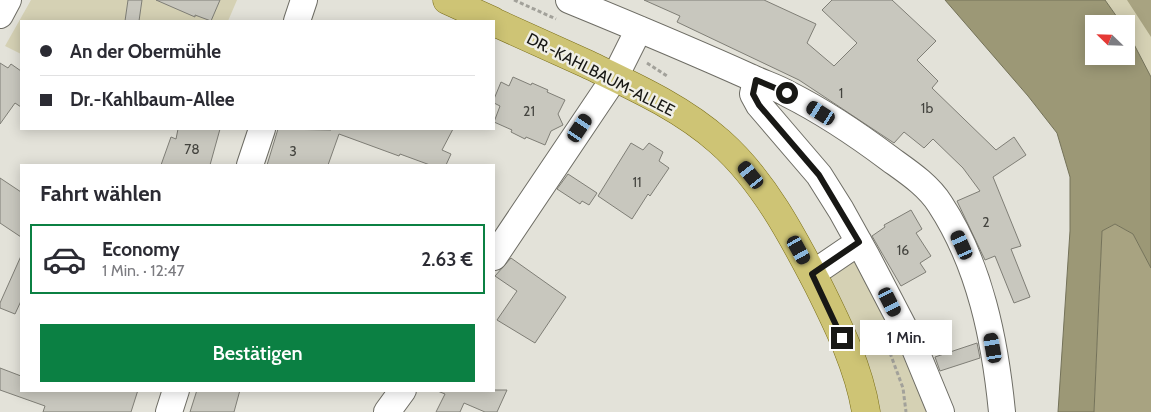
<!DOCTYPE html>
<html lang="de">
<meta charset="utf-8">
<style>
:root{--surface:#fff;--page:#f2f2f3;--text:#2b2b33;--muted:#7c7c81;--line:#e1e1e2;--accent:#0b8043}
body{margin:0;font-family:Cabin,sans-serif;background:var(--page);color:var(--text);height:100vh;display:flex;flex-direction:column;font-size:19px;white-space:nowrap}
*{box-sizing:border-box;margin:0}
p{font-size:16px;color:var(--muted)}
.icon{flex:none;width:28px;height:28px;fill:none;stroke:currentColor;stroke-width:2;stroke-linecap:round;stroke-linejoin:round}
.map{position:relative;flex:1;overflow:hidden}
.side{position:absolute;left:20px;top:164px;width:475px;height:228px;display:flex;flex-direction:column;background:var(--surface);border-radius:0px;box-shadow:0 2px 12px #0003}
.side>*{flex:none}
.hud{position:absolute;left:20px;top:20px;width:475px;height:110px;border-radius:0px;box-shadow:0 2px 12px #0003;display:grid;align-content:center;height:110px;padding:0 20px;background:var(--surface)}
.needle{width:32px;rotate:293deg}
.buttons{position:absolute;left:1085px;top:15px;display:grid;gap:10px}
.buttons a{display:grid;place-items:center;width:50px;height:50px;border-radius:0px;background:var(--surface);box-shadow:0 2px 12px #0003;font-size:25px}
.end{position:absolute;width:22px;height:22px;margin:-11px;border:6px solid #181815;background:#fff;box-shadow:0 0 0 2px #fff}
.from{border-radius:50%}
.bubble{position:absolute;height:35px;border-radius:0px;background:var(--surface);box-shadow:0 2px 12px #0003;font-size:16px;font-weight:600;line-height:35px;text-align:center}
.car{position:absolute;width:15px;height:30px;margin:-15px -8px;border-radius:6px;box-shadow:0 0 4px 1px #0007;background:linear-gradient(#222 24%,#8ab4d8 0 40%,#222 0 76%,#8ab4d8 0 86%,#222 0)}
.hud b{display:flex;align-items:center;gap:18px;height:48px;font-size:19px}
.hud b+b{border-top:1px solid var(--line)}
.hud i{width:12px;height:12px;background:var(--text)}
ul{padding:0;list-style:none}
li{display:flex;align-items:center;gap:15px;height:70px;margin:0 10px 8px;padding:0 10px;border:2px solid transparent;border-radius:0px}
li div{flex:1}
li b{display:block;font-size:19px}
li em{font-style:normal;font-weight:600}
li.selected{border-color:var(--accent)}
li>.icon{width:45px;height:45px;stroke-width:1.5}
h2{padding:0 20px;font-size:22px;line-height:60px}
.cta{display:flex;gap:10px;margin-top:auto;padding:10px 20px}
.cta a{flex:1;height:58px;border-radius:0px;background:var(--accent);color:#fff;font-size:20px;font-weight:600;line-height:58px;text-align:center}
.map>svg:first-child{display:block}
</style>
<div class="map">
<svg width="1151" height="412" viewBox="0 0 1151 412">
<rect width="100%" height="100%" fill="#e3e2d9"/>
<path fill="#d5d1b4" d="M31,0H237L228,21H21V54L5,46Z
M1105,0H1151V77L1126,29V24H1122Z
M860,251L931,412H875L827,279Z"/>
<path fill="#a8a381" d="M1127,0H1151V37Z
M1115,224L1133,234L1151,268V412H1094L1102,231Z"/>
<path fill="#9c9876" stroke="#747259" d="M945,0H1105L1122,24H1094V56H1126V29L1151,77V268L1133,234L1115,224L1102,231L1094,412H1058L1070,231V177L1057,133L1028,96Z"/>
<path fill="#c8c7be" stroke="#7f7e76" d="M128,0H142L139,21H125Z
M156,0H220L211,21L195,15V17Z
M644,0H764L816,24L807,43L834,66L857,43L822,10L832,0H892L936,41L917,60L938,81L932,88L996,150L1014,137L1026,155L993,177L1021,246L1011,249L1030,297L1014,303L995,256L985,260L957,201L980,191L963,168L933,139L924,148L904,132L894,143L799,80L677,22L680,16Z
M0,63L8,68L11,64L21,71V107L15,103L0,124Z
M513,77L531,85L532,83L548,90L547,92L565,100L558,114L563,125L551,131L545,145L526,137L525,139L511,132L512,130L494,122L500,106L494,103V99L501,82L509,86Z
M178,129H220L210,165H161L171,137L176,139Z
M278,129L331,130V129H453L442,150L451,154L446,165H430L400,154L399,156L339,134L328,165H267Z
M631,143L643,150L649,143L663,152L659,161L669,168L650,196L648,194L632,219L598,196Z
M568,174L597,193L589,205L582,201L580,204L557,189Z
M0,178L21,192V237L0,223Z
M911,210L922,229L916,233L931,256L920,263L926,272L901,286L872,236L885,227L884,225Z
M21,256V301L15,314L0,308V303Z
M511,258L566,297L535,343L497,320L517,291L495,276Z
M977,343L980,358L940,371L935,357Z
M0,368L21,376V390H138L131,412H43L45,406L0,390Z
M197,390H240L234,412H190Z
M435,390H507L497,412H485L464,403L460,412H436L445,394Z"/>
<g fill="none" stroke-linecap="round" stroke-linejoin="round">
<defs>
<path id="minor" d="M569,0C630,25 690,50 750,77C762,83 776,87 788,94C824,112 858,135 890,159C908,172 928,185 940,204C980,265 995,340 1002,412
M0,15L8,0
M297,21L304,0
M756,80L753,94L759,105L819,175L841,210L866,255L915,349L941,412
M250,165L262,129
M494,257L615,77L639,29
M812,274L859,242
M169,412L176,390
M387,412L403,390"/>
<path id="major" d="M447,0L493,21
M494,22C525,36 556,50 587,64C633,86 682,108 720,142C763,180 792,235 818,285C838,325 859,368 866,412"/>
</defs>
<use href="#minor" stroke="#6e6d65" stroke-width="28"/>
<use href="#major" stroke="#7a6e18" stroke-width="29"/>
<path stroke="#a2a19a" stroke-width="3" stroke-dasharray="4 2.5" stroke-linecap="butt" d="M514,0L556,19
M647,63L667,76
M890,353L903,388L906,412"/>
<use href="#minor" stroke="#fff" stroke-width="26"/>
<use href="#major" stroke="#cec475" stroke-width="28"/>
</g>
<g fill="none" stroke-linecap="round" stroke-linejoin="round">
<path stroke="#181815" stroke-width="6" d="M787,93L756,80L753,94L759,105L819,175L859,242L812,274L842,338"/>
</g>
<g text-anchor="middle" stroke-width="5" stroke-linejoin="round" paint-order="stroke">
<g font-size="14" fill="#44443f">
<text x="841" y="98">1</text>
<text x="927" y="113">1b</text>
<text x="529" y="116">21</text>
<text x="192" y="154">78</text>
<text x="293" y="156">3</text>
<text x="637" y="187">11</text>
<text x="986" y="227">2</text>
<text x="903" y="255">16</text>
</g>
<g font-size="16" fill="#181815" stroke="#f0efe6">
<text transform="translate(601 74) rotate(27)" y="6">DR.-KAHLBAUM-ALLEE</text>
</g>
</g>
</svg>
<div class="buttons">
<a><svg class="needle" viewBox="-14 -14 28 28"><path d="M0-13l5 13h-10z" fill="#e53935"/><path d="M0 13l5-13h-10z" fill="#7c7c81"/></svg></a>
</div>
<i class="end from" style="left:787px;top:93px"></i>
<i class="end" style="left:842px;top:338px"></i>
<div class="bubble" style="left:860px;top:320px;width:92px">1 Min.</div>
<i class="car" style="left:821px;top:113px;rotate:302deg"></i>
<i class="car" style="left:580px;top:128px;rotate:34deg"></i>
<i class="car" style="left:751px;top:175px;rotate:321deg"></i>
<i class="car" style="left:962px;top:245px;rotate:336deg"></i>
<i class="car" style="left:799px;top:250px;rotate:151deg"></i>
<i class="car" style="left:890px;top:302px;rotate:153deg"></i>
<i class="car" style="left:993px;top:348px;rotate:350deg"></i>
<div class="hud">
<b><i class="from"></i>An der Obermühle</b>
<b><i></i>Dr.-Kahlbaum-Allee</b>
</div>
<section class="side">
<h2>Fahrt wählen</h2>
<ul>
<li class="selected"><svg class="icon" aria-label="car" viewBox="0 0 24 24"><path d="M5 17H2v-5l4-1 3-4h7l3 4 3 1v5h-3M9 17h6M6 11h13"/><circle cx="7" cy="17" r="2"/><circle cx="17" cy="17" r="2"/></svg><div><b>Economy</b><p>1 Min. · 12:47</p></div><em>2.63 €</em></li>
</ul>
<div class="cta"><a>Bestätigen</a></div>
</section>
</div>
